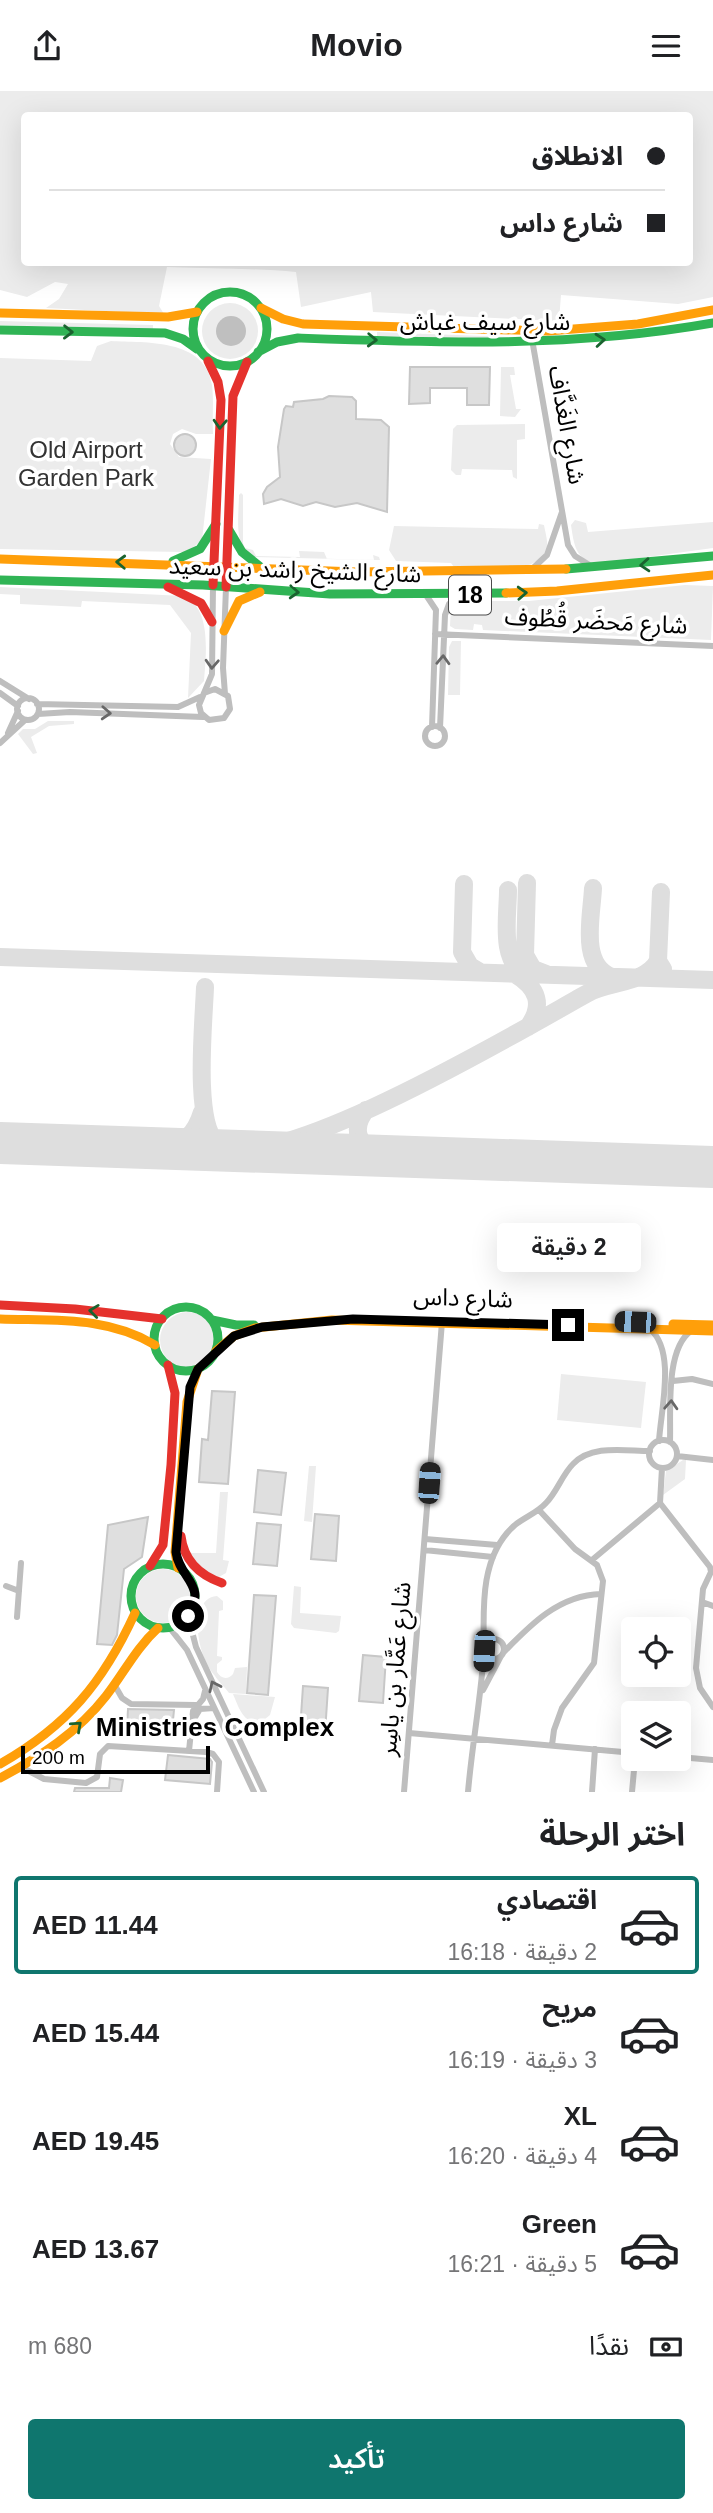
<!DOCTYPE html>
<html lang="ar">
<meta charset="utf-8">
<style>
:root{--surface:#fff;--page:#f2f2f2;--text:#202124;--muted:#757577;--line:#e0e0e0;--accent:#0f766e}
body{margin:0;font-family:Arial,"Noto Sans Arabic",sans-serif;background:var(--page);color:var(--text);direction:rtl;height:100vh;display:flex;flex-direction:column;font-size:26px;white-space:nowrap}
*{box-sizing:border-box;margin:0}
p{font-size:23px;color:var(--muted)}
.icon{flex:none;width:38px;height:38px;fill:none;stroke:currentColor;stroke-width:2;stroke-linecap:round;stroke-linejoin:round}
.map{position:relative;height:1701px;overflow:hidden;direction:ltr}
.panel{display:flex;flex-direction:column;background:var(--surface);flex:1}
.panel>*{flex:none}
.guide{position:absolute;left:21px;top:21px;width:672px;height:154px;border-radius:7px;box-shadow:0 7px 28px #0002;direction:rtl;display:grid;align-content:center;height:154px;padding:0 28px;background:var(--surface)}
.controls{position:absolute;left:621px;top:1526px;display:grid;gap:14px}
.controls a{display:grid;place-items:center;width:70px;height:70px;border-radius:7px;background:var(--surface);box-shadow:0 7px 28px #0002;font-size:35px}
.scale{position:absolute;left:21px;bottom:18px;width:189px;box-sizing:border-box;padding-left:7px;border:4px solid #000;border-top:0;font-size:19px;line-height:24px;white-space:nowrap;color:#000;-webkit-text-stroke:5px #fff;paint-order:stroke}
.end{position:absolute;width:32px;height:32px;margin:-16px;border:9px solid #000;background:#fff;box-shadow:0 0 0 4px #fff}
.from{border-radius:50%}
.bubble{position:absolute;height:49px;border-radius:7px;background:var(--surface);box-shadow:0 7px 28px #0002;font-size:23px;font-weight:600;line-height:49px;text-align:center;direction:rtl}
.car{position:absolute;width:21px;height:42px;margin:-21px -10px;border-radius:9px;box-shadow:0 0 5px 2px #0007;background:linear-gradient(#222 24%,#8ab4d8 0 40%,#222 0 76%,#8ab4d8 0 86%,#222 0)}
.guide b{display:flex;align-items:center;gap:24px;height:66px;font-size:26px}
.guide b+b{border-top:2px solid var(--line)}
.guide i{width:18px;height:18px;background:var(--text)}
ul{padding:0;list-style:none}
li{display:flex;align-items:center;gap:21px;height:98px;margin:0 14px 10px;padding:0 14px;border:4px solid transparent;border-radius:7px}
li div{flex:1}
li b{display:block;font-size:26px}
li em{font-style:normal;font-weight:600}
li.selected{border-color:var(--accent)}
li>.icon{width:63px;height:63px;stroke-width:1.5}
h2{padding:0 28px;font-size:32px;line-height:84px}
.pay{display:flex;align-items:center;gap:18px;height:77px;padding:0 28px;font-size:26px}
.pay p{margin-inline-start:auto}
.primary-button{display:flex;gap:14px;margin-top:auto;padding:14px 28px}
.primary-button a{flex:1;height:80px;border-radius:7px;background:var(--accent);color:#fff;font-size:28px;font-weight:600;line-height:80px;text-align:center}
header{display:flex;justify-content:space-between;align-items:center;height:91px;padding:0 28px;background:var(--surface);font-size:32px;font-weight:600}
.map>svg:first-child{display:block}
</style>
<header><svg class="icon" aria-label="menu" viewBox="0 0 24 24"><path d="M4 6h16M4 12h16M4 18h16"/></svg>Movio<svg class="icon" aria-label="share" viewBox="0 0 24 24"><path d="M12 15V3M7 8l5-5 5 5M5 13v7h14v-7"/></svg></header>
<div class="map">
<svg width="713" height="1701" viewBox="0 0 713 1701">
<rect width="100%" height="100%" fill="#fff"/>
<path fill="#ececec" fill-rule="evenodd" d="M0,0H713V206L678,213L561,204L559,230L373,221L371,201L301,216L296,181C254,177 212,178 167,176L159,215L164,223L46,217L59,208L68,193L55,191L27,206L0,199ZM24,24H690V172H24Z
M202 240a28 28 0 1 1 56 0a28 28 0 1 1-56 0Z
M0,230L153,234V238L0,234Z
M377,241L509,246L572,244V248L533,250L377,246Z
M111,250C145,252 205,247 212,294C214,310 212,327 213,343H196L182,338L173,343L170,353L179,366L211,368L202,449L189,460L184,461L0,458V267L91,270L97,255Z
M501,276H514L515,284H510L516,318H521L515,326L500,325Z
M525,333V348L517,349V388L513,386L512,379L462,378L461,384H456L451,379L453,338L457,334Z
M241,402L243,404V452L245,457L253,459L256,465L300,466L299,460L324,461L327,468L374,469L373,464L379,466L380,469L252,466C233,455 239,424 239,404Z
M575,429L586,432L588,441L713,431V457L596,473C575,468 574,453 571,434Z
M539,433L544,434C545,440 548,450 547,456C540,487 479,476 454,476L451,472L396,470L389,459L394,435L538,438Z
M685,494L713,495L711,549L483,539L482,534L474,533L473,539L455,538L450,535L451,516L459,510H529Z
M0,496L183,505C212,516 206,564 204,590L188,607L191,542L170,514L82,510L81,516L20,513V504L0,503Z
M452,550H461L460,604H448L449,556Z
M48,630H74V633L49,635L31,646L37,662L33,663L18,643L23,638H35Z
M160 1249a28 28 0 1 1 56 0a28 28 0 1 1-56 0Z
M561,1283L646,1291L641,1337L557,1329Z
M683,1369H686L685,1388L663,1404L666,1380Z
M309,1375H316L312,1431L304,1430Z
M220,1401H228L223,1469L229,1470L226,1482L217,1487L207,1483L189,1462H216Z
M136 1505a27 27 0 1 1 54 0a27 27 0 1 1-54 0Z
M294,1495L301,1496L300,1522L341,1525L339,1540L336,1542L294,1537L291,1533Z
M217,1505L223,1510V1519L219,1520L217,1565L222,1566V1569L217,1573V1581C221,1588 228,1589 233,1583L235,1577L247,1576L246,1603L229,1602C224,1595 219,1591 215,1585C201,1569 193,1537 201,1518C204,1510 208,1506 217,1505Z
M233,1603L275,1606L270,1624L260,1632C243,1632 239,1617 233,1603Z"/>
<path fill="#bfbfbf" d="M216 240a15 15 0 1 1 30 0a15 15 0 1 1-30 0Z"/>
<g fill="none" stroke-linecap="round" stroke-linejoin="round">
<path stroke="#dedede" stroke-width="18" d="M527,792L525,864L533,878L546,883
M464,793L462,861L470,875L480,881
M593,797C592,824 579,874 612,886
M508,799C508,825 499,871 526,883
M661,801L658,870L663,878
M0,866L713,889
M515,883C538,897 544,914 528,936
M205,896C204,929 193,1032 217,1052C265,1093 533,932 588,902C610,890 645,893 658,870
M366,1019C351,1038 358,1052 376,1065
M160,1057C184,1053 195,1044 202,1021"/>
<path stroke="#dedede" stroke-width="42" d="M0,1052L713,1076"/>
</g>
<path fill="#dfdfdf" stroke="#c7c7c7" stroke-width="2" d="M410,276H490L489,314H467V297H430V312L409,313Z
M329,305L352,306L356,310V328L381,329L389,336L387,421L357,412L335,416L316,411L303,415L281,408L264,413L263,403L267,396L280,386L278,356L284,318L286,315L293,316L294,311L323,308Z
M174 354a11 11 0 1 1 22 0a11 11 0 1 1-22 0Z
M212,1300L235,1301L228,1393L199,1391L202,1348L208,1349Z
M258,1379L286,1382L281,1424L254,1421Z
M315,1423L339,1425L336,1470L311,1468Z
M148,1426L142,1466L124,1478L117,1544L112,1554L97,1553L108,1434Z
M257,1432L281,1434L277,1475L253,1473Z
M254,1504L276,1505L268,1604L247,1602Z
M363,1564L386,1566L383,1612L359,1610Z
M303,1595L328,1597L325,1642L300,1640Z
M128,1618L174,1619L172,1639L127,1636Z
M168,1664L210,1668L212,1671L210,1693L165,1689Z
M110,1687L123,1689L121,1701H74L75,1697H109Z"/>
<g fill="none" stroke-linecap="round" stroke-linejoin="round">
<path stroke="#bebebe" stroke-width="6" d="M533,254L568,454L575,465L591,475
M531,479L547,464L562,421
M426,504L436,519L432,636
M435,543L713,555
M0,590L29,608
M0,602L18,615
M204,602L215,598L228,605L230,618L224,627L209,629L201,622L199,614L212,583L213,494
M225,603L223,577L226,496
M17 618a11 11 0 1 1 22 0a11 11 0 1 1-22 0Z
M37,613L178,616L200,606
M38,623L70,621L203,626
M425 645a10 10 0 1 1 20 0a10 10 0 1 1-20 0Z
M440,637L445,524L449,513L459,504
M8,642L18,620
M0,652L25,629
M650,1238C676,1260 661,1318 659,1350
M673,1290L692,1288L713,1293
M649 1363a14 14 0 1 1 28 0a14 14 0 1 1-28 0Z
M670,1351C671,1321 665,1258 691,1240
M677,1365L713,1369
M662,1377L660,1412L710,1476L711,1481L703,1498L696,1577L700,1597L713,1616
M539,1419L575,1458L597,1474L603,1490L594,1572L562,1617L554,1639L552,1654
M425,1448L497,1454
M424,1459L493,1466
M592,1469L660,1412
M6,1495L19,1500
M702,1511L713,1515
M188,1525L196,1556L264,1701
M17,1526L21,1472
M169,1536L187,1559L254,1701
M484 1558a10 10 0 1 1 20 0a10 10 0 1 1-20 0Z
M484,1559C483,1517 480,1464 515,1434C525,1426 537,1422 546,1412C557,1401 562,1384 573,1373C592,1353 625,1360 650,1360
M503,1562C530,1534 559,1504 601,1503
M114,1593L122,1607L131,1613L196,1614
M483,1599L501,1565
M194,1628L200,1618L214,1617
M409,1642L634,1662
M189,1660L193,1620L203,1608L205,1600
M679,1666L713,1669
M21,1676L44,1688L86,1692L97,1686L100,1663L108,1655L206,1661L213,1663L219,1671L217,1701
M404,1701L442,1231
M468,1701C472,1654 481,1607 484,1560
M592,1701L595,1658
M632,1701L635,1668"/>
<path stroke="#30b455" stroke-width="9" d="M193 238a37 37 0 1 1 74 0a37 37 0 1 1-74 0Z
M0,239L165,242L183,248L197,258
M258,261L277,251L298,247C439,252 573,257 713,232
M229,439L242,461L263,478
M173,470L200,458L216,433
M566,478L713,465
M0,489L203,494L330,503L506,502
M154 1248a32 32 0 1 1 64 0a32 32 0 1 1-64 0Z
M212,1229L236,1234H254
M131 1505a32 32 0 1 1 64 0a32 32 0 1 1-64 0Z"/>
<path stroke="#ff9f0a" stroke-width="9" d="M261,217L283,228L303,233L548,240L638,233L713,219
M0,222L168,226L197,221
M0,468L357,481L566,478
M506,502L557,500L713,484
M224,540L239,510L260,501
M0,1228C54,1230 107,1225 155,1254
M673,1233L713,1234
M216,1260L234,1245L255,1237L332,1229L713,1240
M178,1477L175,1461L187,1311L198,1278
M0,1673C67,1635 103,1592 135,1522
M0,1687C40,1666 78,1641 106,1605C124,1582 136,1557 158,1537"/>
<path stroke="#e5322d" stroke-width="9" d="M208,270L218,291L221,309L213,494
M168,496L201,512L212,531
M226,496L233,305L247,271
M0,1214L75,1218L162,1228
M181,1445C184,1470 199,1484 222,1492
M150,1475L163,1454L171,1374L175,1302L168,1274"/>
</g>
<defs><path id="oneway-chevron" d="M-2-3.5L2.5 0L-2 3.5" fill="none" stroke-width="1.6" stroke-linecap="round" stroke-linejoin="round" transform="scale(1.75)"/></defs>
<g stroke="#1a632f">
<use href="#oneway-chevron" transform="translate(68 241) rotate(1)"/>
<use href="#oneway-chevron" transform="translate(372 249) rotate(2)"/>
<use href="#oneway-chevron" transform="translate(600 249) rotate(-5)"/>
<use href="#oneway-chevron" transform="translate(220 333) rotate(93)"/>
<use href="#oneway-chevron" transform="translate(121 471) rotate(-178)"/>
<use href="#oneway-chevron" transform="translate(645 474) rotate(176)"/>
<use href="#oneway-chevron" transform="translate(294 501) rotate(3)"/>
<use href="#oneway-chevron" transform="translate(522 502) rotate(-3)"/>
<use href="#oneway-chevron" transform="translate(94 1220) rotate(-173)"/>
<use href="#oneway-chevron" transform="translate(77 1635) rotate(-42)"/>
</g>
<g stroke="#686868">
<use href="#oneway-chevron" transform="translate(443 569) rotate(-88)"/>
<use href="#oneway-chevron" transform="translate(212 573) rotate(93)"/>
<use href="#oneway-chevron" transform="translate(106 622) rotate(3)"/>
<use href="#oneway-chevron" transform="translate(671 1314) rotate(-87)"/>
<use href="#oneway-chevron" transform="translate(214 1595) rotate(-115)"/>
</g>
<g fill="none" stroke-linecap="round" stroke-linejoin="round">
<path stroke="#000" stroke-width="9" d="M188,1525C208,1494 179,1487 176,1461L190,1296L198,1278L234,1245L262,1236L353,1228L568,1234"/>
</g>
<g text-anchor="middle" stroke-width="7" stroke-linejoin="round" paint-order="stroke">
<rect fill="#fff" stroke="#4c4c4c" stroke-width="2" x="449" y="484.5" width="42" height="39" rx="5"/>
<g font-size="23" font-weight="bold" fill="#000">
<text x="470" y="512">18</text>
</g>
<g font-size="24" fill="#000" stroke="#fff">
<text x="485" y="239">شارع سيف غباش</text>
<text transform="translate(567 334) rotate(80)" y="8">شارع الغَدَّاف</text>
<text transform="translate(295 479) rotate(2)" y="8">شارع الشيخ راشد بن سعيد</text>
<text transform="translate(596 530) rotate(3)" y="8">شارع مَحضَر قُطُوف</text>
<text transform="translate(463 1207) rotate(2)" y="8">شارع داس</text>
<text transform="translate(395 1578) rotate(-85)" y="8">شارع عَمَّار بن ياسِر</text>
</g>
<g font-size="24" fill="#333" stroke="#fff">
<text x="86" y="367">Old Airport<tspan x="86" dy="28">Garden Park</tspan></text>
</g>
<g font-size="26" font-weight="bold" fill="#000" stroke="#fff">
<text x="215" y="1645">Ministries Complex</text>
</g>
</g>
</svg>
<div class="controls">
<a><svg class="icon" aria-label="locate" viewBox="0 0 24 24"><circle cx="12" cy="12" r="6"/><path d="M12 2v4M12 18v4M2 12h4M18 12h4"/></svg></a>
<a><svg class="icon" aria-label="layers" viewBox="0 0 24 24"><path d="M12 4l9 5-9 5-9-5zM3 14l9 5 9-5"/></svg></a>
</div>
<div class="scale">200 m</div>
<i class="end from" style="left:188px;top:1525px"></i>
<i class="end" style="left:568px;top:1234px"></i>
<div class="bubble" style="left:497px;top:1132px;width:144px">2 دقيقة</div>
<i class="car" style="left:635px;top:1231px;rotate:272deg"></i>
<i class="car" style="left:429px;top:1392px;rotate:4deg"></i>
<i class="car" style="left:484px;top:1560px;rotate:183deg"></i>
<div class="guide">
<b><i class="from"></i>الانطلاق</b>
<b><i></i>شارع داس</b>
</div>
</div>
<section class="panel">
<h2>اختر الرحلة</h2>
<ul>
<li class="selected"><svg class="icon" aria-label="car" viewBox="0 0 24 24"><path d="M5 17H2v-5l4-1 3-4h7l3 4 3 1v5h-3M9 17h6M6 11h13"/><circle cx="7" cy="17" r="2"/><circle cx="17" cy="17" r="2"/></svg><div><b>اقتصادي</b><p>2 دقيقة · 16:18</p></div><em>AED 11.44</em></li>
<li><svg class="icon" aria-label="car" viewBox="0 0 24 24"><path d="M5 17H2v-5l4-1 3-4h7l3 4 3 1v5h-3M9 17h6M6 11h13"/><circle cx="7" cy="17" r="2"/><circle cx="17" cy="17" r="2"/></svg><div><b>مريح</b><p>3 دقيقة · 16:19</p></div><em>AED 15.44</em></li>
<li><svg class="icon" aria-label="car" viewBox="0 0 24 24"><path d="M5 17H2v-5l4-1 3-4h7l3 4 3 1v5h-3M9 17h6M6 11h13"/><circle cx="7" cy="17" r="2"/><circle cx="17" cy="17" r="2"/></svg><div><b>XL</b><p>4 دقيقة · 16:20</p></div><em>AED 19.45</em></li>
<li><svg class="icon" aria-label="car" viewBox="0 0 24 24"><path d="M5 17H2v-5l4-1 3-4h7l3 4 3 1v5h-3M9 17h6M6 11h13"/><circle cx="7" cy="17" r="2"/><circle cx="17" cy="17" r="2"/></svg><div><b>Green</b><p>5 دقيقة · 16:21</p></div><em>AED 13.67</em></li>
</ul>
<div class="pay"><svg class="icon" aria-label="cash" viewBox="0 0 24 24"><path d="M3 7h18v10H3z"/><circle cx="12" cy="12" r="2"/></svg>نقدًا<p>680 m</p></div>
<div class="primary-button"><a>تأكيد</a></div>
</section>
